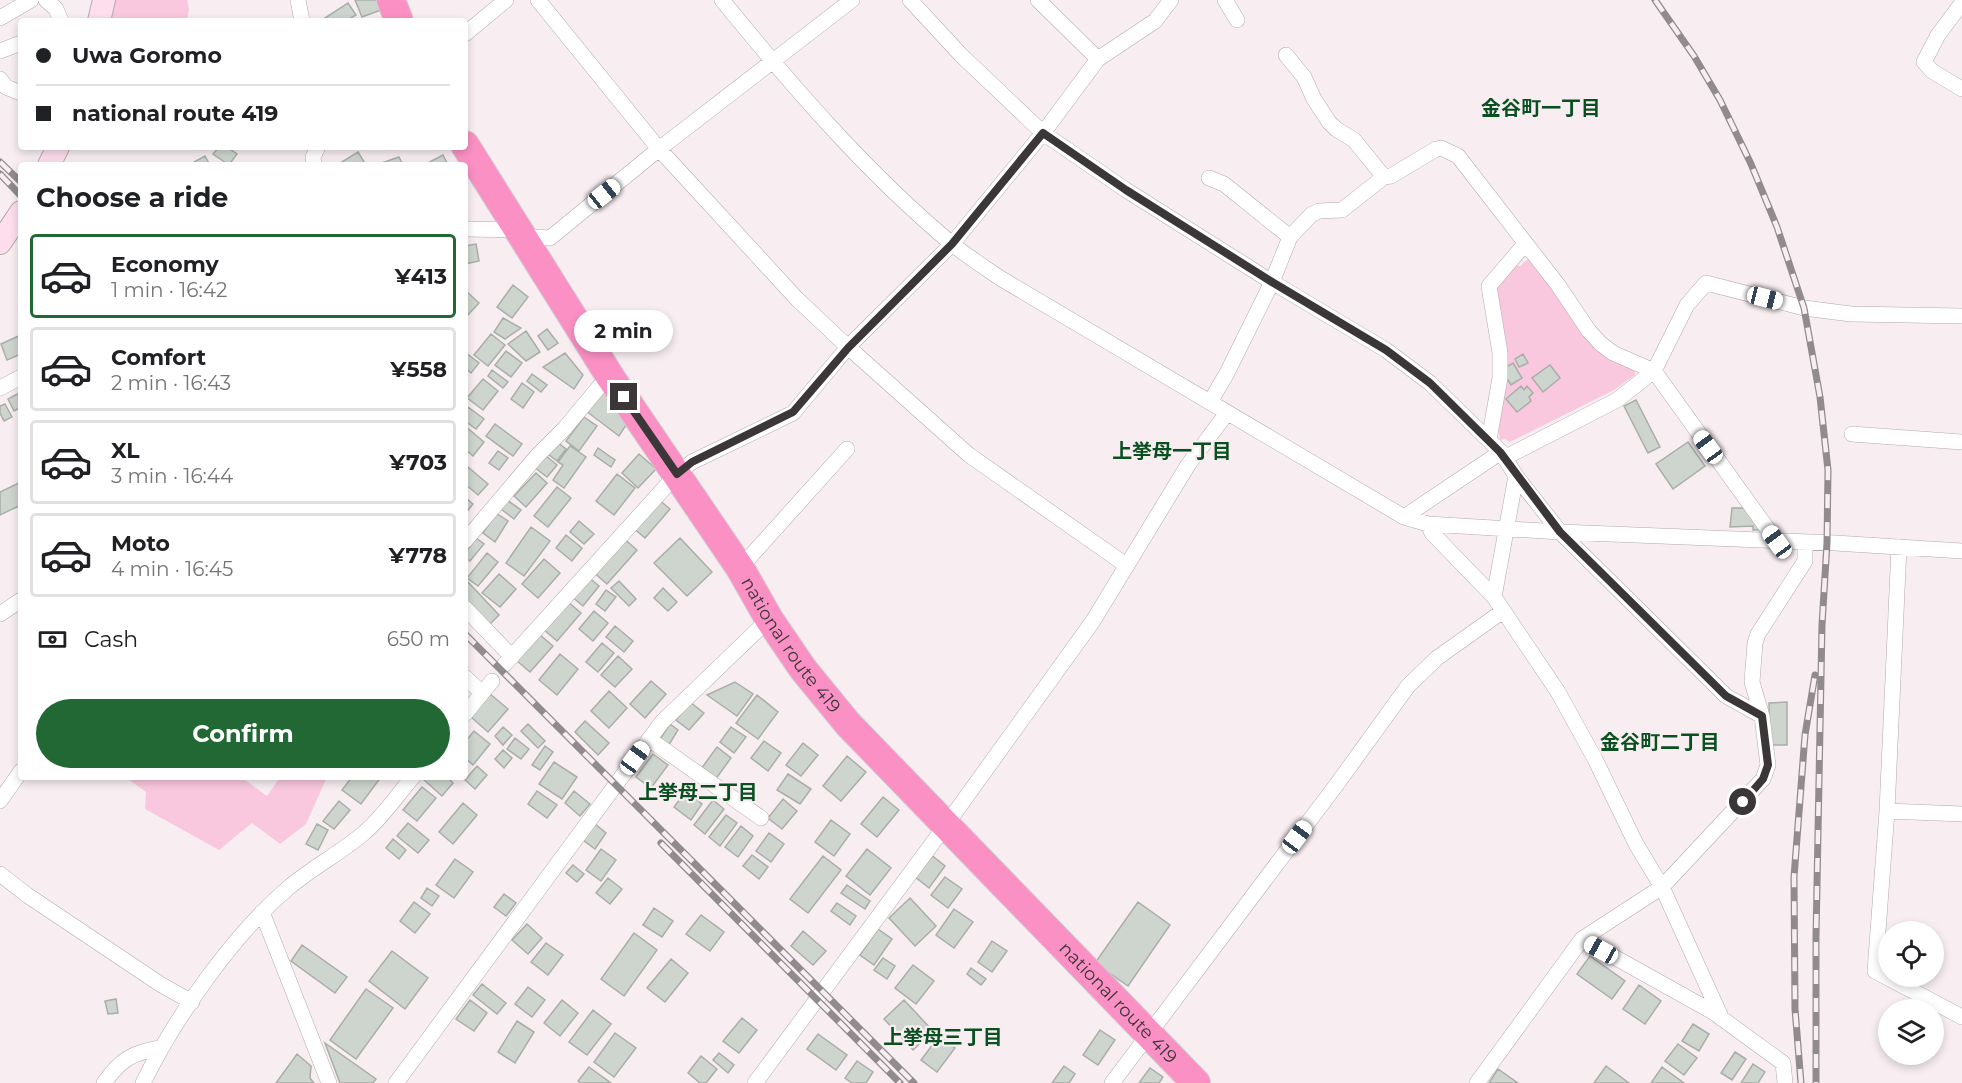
<!DOCTYPE html>
<meta charset="utf-8">
<style>
:root{--surface:#fff;--page:#f2f2f2;--text:#202124;--muted:#757577;--line:#e0e0e0;--accent:#226834}
body{margin:0;font-family:Montserrat,"Noto Sans JP",sans-serif;background:var(--page);color:var(--text);height:100vh;display:flex;flex-direction:column;font-size:22px;white-space:nowrap}
*{box-sizing:border-box;margin:0}
p{font-size:20px;color:var(--muted)}
.icon{flex:none;width:33px;height:33px;fill:none;stroke:currentColor;stroke-width:2;stroke-linecap:round;stroke-linejoin:round}
.map{position:relative;flex:1;overflow:hidden}
.details{position:absolute;left:18px;top:162px;width:450px;height:618px;display:flex;flex-direction:column;background:var(--surface);border-radius:6px;box-shadow:0 3px 9px #0003}
.details>*{flex:none}
.hud{position:absolute;left:18px;top:18px;width:450px;height:132px;border-radius:6px;box-shadow:0 3px 9px #0003;display:grid;align-content:center;height:132px;padding:0 18px;background:var(--surface)}
.controls{position:absolute;left:1878px;top:921px;display:grid;gap:12px}
.controls a{display:grid;place-items:center;width:66px;height:66px;border-radius:50%;background:var(--surface);box-shadow:0 3px 9px #0003;font-size:30px}
.end{position:absolute;width:27px;height:27px;margin:-14px;border:8px solid #3b3739;background:#fff;box-shadow:0 0 0 3px #fff}
.from{border-radius:50%}
.bubble{position:absolute;height:42px;border-radius:21px;background:var(--surface);box-shadow:0 3px 9px #0003;font-size:20px;font-weight:700;line-height:42px;text-align:center}
.car{position:absolute;width:18px;height:36px;margin:-18px -9px;border-radius:8px;box-shadow:0 0 4px 2px #0007;background:linear-gradient(#fff 24%,#345 0 40%,#fff 0 76%,#345 0 86%,#fff 0)}
.hud b{display:flex;align-items:center;gap:21px;height:57px;font-size:22px}
.hud b+b{border-top:2px solid var(--line)}
.hud i{width:15px;height:15px;background:var(--text)}
ul{padding:0;list-style:none}
li{display:flex;align-items:center;gap:18px;height:84px;margin:0 12px 9px;padding:0 6px;border:3px solid var(--line);border-radius:6px}
li div{flex:1}
li b{display:block;font-size:22px}
li em{font-style:normal;font-weight:700}
li.selected{border-color:var(--accent)}
li>.icon{width:54px;height:54px;stroke-width:1.5}
h2{padding:0 18px;font-size:27px;line-height:72px}
.pay{display:flex;align-items:center;gap:15px;height:66px;padding:0 18px;font-size:22px}
.pay p{margin-inline-start:auto}
.action{display:flex;gap:12px;margin-top:auto;padding:12px 18px}
.action a{flex:1;height:69px;border-radius:36px;background:var(--accent);color:#fff;font-size:24px;font-weight:700;line-height:69px;text-align:center}
.map>svg:first-child{display:block}
</style>
<div class="map">
<svg width="1962" height="1083" viewBox="0 0 1962 1083">
<rect width="100%" height="100%" fill="#f8eef2"/>
<path fill="#fac8de" d="M113,0H187L189,9L187,21H108Z
M1528,259L1600,352L1635,371V375L1614,390L1510,442L1505,439L1500,440L1498,427L1491,289L1514,265L1520,266Z
M125,777H241L267,796L280,777H327L306,824L280,844L252,823L219,850L145,809L146,792Z"/>
<path fill="#ced5ce" stroke="#a8aea8" stroke-width="1.5" d="M355,0H377L381,10L362,17Z
M348,3L356,15L346,21H327L325,18Z
M219,147H227L237,154L229,165L213,154Z
M358,152L366,165H337Z
M443,155L448,165H424Z
M205,156L210,165H196L194,162Z
M399,157L403,165H376Z
M476,244L479,261L465,264V246Z
M513,285L528,297L512,318L497,307Z
M465,290L479,303L465,318Z
M503,318L521,328L505,339L494,332Z
M547,329L558,343L548,350L538,336Z
M526,331L540,352L526,361L508,344Z
M491,334L505,345L488,366L474,355Z
M21,335V354L7,360L1,344Z
M506,351L522,363L511,377L495,365Z
M466,353L479,363L471,373L465,368Z
M565,353L583,375L574,389L543,367Z
M1523,354L1528,363L1519,367L1515,359Z
M1513,363L1522,378L1511,385L1502,370Z
M1550,365L1560,378L1543,392L1532,378Z
M492,370L508,382L503,388L488,376Z
M532,374L547,385L541,392L527,381Z
M483,379L498,391L483,410L467,398Z
M522,383L534,392L523,408L511,399Z
M1521,386L1524,390L1527,386L1533,393L1529,397L1531,401L1517,412L1506,399Z
M606,388L628,422L619,436L586,411Z
M21,392V407L14,411L8,399Z
M1636,400L1660,447L1648,453L1624,406Z
M5,404L12,417L4,421L0,413V406Z
M468,407L484,419L476,429L465,421V411Z
M584,417L597,426L579,451L566,441Z
M495,424L522,444L513,456L486,436Z
M465,426L484,442L473,456L465,449Z
M557,442L566,449L557,461L548,454Z
M1688,442L1705,466L1673,489L1656,464Z
M570,446L586,457L564,488L553,480L563,465L558,462Z
M598,448L615,460L611,467L594,455Z
M498,451L508,458L499,470L489,463Z
M639,454L656,469L638,488L622,473Z
M545,455L557,465L547,477L534,467Z
M468,467L488,484L478,495L465,484V471Z
M536,473L547,483L526,507L514,496Z
M617,474L635,488L614,515L596,501Z
M21,482V505L0,515V492Z
M557,487L571,498L548,527L534,516Z
M465,497L473,504L465,514Z
M657,498L670,509L645,538L632,527Z
M507,500L521,510L514,519L501,509Z
M1732,508H1744L1760,529L1759,530H1753V526L1730,527Z
M496,513L508,521L495,542L483,533Z
M579,521L594,534L584,544L570,532Z
M531,527L550,541L524,576L506,563Z
M566,535L582,548L572,561L556,548Z
M622,537L637,550L607,584L592,571Z
M476,538L484,544L470,561L465,557V553Z
M680,538L712,572L687,596L654,563Z
M487,553L498,562L478,586L467,578Z
M544,559L560,573L538,598L522,584Z
M499,574L516,589L500,607L482,593Z
M587,576L599,586L583,606L571,596Z
M619,581L636,599L629,606L611,588Z
M468,582L499,615L488,626L465,602V585Z
M663,588L677,602L668,611L654,598Z
M606,590L616,597L605,611L596,604Z
M567,601L581,613L557,641L543,629Z
M594,611L608,623L593,641L579,629Z
M615,626L633,641L624,652L606,637Z
M539,634L553,646L530,672L516,660Z
M602,643L614,653L598,672L586,662Z
M560,654L578,669L557,695L539,680Z
M618,656L632,669L615,687L601,675Z
M651,681L666,694L645,718L630,704Z
M735,682L753,694L737,716L707,695Z
M609,691L627,708L609,728L591,711Z
M490,694L508,709L488,732L471,717Z
M757,695L778,712L758,739L736,723Z
M690,702L704,713L689,730L676,720Z
M1787,702V745H1770L1769,703Z
M585,721L609,743L598,755L575,732Z
M528,724L545,741L538,748L521,731Z
M670,724L678,730L667,748L658,742Z
M503,727L512,735L503,745L495,736Z
M731,727L746,737L734,753L720,742Z
M474,731L490,744L473,765L465,758V742Z
M515,738L529,749L521,759L507,749Z
M764,741L781,753L768,771L751,758Z
M803,743L818,755L801,776L786,765Z
M545,746L553,752L540,770L532,765Z
M717,747L731,758L715,780L701,769Z
M503,750L512,758L504,768L495,759Z
M653,754L668,765L651,788L636,777Z
M847,756L866,772L841,801L823,786Z
M554,762L577,777L562,799L539,784Z
M477,766L487,775L475,789L465,780Z
M788,774L811,789L800,804L777,790Z
M352,777H381L361,804L342,790Z
M425,777H447L453,783L442,796L423,779Z
M422,787L436,798L417,821L403,810Z
M537,791L557,805L547,818L528,804Z
M574,791L590,804L580,816L565,803Z
M686,791L702,804L691,820L674,807Z
M883,797L899,810L877,837L861,824Z
M783,799L797,811L782,829L768,818Z
M713,800L724,809L705,834L694,825Z
M339,801L350,810L334,829L323,821Z
M463,803L477,815L453,844L439,832Z
M726,815L737,823L720,846L709,837Z
M831,820L850,834L834,856L815,842Z
M408,823L429,840L418,853L397,836Z
M317,824L328,830L318,850L306,844Z
M595,824L606,833L595,849L583,840Z
M741,826L753,836L738,857L725,847Z
M769,833L784,844L771,862L756,851Z
M393,839L406,850L399,859L386,848Z
M601,849L616,860L601,881L586,870Z
M867,849L891,868L870,895L846,876Z
M930,854L945,866L929,888L914,876Z
M752,855L768,867L759,879L743,866Z
M823,856L841,870L808,913L790,899Z
M455,859L473,872L454,898L436,885Z
M573,865L584,874L577,882L566,873Z
M945,877L962,889L948,908L931,895Z
M608,878L622,889L610,904L596,893Z
M847,885L870,901L865,909L841,893Z
M427,888L439,896L432,906L421,898Z
M504,894L516,903L506,916L494,907Z
M910,898L936,926L915,946L889,918Z
M414,902L430,914L415,933L400,921Z
M1138,902L1170,925L1128,986L1095,963Z
M837,903L856,916L850,925L831,911Z
M654,908L673,921L662,937L643,925Z
M954,909L973,922L954,948L936,935Z
M701,915L724,932L710,951L686,934Z
M527,924L542,938L528,954L512,940Z
M878,929L892,939L874,965L860,955Z
M803,931L826,951L813,965L791,946Z
M634,933L657,950L624,996L601,979Z
M992,941L1007,951L992,972L978,962Z
M546,943L563,955L548,975L531,962Z
M302,945L347,977L335,993L291,961Z
M392,951L428,978L405,1009L369,981Z
M1590,956L1625,981L1612,999L1577,974Z
M883,958L895,966L887,979L874,970Z
M671,959L688,973L665,1002L647,988Z
M913,965L934,981L916,1004L895,988Z
M971,968L986,979L981,985L967,974Z
M482,984L506,1003L497,1014L473,995Z
M1639,985L1661,1001L1645,1024L1623,1009Z
M528,987L545,1000L532,1017L515,1004Z
M366,989L393,1008L356,1059L330,1040Z
M116,999L118,1013L108,1014L105,1001Z
M470,1000L487,1013L474,1031L456,1019Z
M562,1000L578,1013L560,1036L544,1023Z
M904,1000L933,1031L913,1050L884,1019Z
M593,1010L611,1024L587,1055L569,1042Z
M742,1018L757,1030L739,1053L723,1041Z
M517,1021L534,1032L515,1063L498,1052Z
M1693,1024L1709,1034L1699,1051L1682,1041Z
M1100,1030L1115,1040L1098,1065L1083,1055Z
M615,1033L636,1048L614,1077L594,1062Z
M818,1034L847,1055L836,1070L807,1049Z
M939,1036L955,1048L937,1072L921,1060Z
M325,1043L376,1079L373,1083H340Z
M1678,1044L1697,1058L1684,1075L1665,1061Z
M1735,1052L1746,1059L1732,1080L1721,1073Z
M719,1053L734,1065L728,1073L713,1060Z
M297,1054L311,1066L310,1078L314,1083H276Z
M701,1056L717,1069L706,1083H700L688,1073Z
M857,1061L873,1072L866,1083H852L845,1078Z
M1753,1064L1765,1072L1758,1083H1741Z
M1064,1066L1075,1074L1069,1083H1052Z
M1606,1066L1629,1083H1594Z
M589,1067L611,1083H581L578,1081Z
M1662,1067L1684,1083H1651Z
M1150,1068L1163,1077L1159,1083H1139Z
M1498,1069L1518,1083H1489Z"/>
<g fill="none" stroke-linecap="round" stroke-linejoin="round">
<defs>
<path id="street" d="M46,0L56,9L61,21
M298,0L302,21
M538,0L659,149L797,299L848,347L969,455L1126,565
M722,0C792,86 866,172 952,244C967,256 984,267 1000,278L1404,517L1428,524L1560,532L1835,543L1962,551
M910,0L961,55L1043,133L1126,190L1272,282L1386,350L1430,383L1501,452L1516,476L1560,532L1726,696L1762,716
M1038,0L1098,59
M1225,0L1237,20
M1962,3L1938,35L1924,62L1932,71L1962,89
M0,18L31,0
M465,34L506,0
M0,51L21,43
M1286,55L1304,77L1314,99L1329,122L1336,129L1354,140L1384,177
M0,79L6,87L21,93
M314,165L313,157L318,147
M1209,178L1224,184L1290,237
M465,229L517,230L533,237L550,238L659,149L852,0
M0,388L21,377
M1210,402L1227,373L1272,282L1290,237L1312,214L1319,211L1342,210L1384,177L1391,176L1436,149L1441,148L1458,156L1558,285L1589,331L1601,344L1613,353L1654,371L1777,542
M1852,434L1962,442
M1489,440L1500,378V353L1489,286L1525,244
M1504,458L1617,400L1654,371L1687,305L1706,283L1804,308L1851,314L1962,316
M1404,517L1501,452
M1428,524L1432,533L1494,597L1558,692L1595,759L1636,844L1662,887L1722,1019
M465,541L537,456L564,429L599,387L611,378
M1899,547L1887,811L1875,971L1962,1017
M740,568L847,449
M1494,597L1516,476
M465,608L512,657
M0,614L21,600
M504,665L677,474L692,462L793,413L848,347L952,244L1043,133L1098,59L1155,21L1171,0
M465,677L482,693
M465,714L492,681
M649,739L761,818
M0,801L21,771
M1887,811L1962,814
M0,874L27,895L160,984L192,1002
M262,912L329,1083
M1582,939L1713,1012L1783,1063L1785,1083
M104,1083C121,1059 132,1053 160,1048
M143,1083C175,1018 232,936 287,889C311,868 341,853 365,832C383,817 397,795 413,777
M396,1083L662,722L769,619
M755,1083L946,825L1093,621L1188,465L1227,413
M1112,1083L1337,784L1408,686L1437,658L1503,611
M1477,1083L1582,939L1662,887L1763,779L1768,765L1762,716L1752,682L1755,643L1758,634L1805,561V543"/>
<path id="secondary" d="M99,21L104,0
M49,165L58,147
M0,243L21,212"/>
<g id="highway">
<path d="M391,0L399,21"/>
<path id="s1" d="M465,145L611,378L740,568L769,619L803,669L848,724L1196,1083"/>
</g>
</defs>
<use href="#street" stroke="#b2a9ad" stroke-width="16"/>
<use href="#secondary" stroke="#b2a9ad" stroke-width="24"/>
<use href="#highway" stroke="#d0cfcf" stroke-width="30"/>
<use href="#street" stroke="#fff" stroke-width="15"/>
<use href="#secondary" stroke="#fedeed" stroke-width="22"/>
<use href="#highway" stroke="#fb90c4" stroke-width="28"/>
<defs>
<path id="rail" d="M1655,0L1694,56L1720,100L1751,164L1777,227L1804,308L1820,397L1828,470L1827,543L1822,625L1816,937V1083
M0,162L21,182
M0,174L21,196
M465,634L914,1083
M661,843L900,1083
M1801,1083L1795,1009L1794,877L1805,735L1815,675"/>
</defs>
<use href="#rail" stroke="#918b8e" stroke-width="7"/>
<use href="#rail" stroke="#f8eef2" stroke-width="4.5" stroke-dasharray="14" stroke-linecap="butt"/>
</g>
<g fill="none" stroke-linecap="round" stroke-linejoin="round">
<path stroke="#3b3739" stroke-width="8" d="M624,397L677,474L692,462L793,412L848,348L952,244L1043,133L1126,190L1272,282L1386,350L1430,383L1500,452L1560,532L1726,696L1762,716L1768,765L1763,779L1743,802"/>
</g>
<g text-anchor="middle" stroke-width="4.5" stroke-linejoin="round" paint-order="stroke">
<g font-size="18" fill="#3b3739" stroke="#f8eef2">
<text dy="6" stroke="none"><textPath href="#s1" startOffset="597">national route 419</textPath></text>
<text dy="6" stroke="none"><textPath href="#s1" startOffset="1083">national route 419</textPath></text>
</g>
<g font-size="20" font-weight="bold" fill="#0a4f20" stroke="#f8eef2">
<text x="1541" y="115">金谷町一丁目</text>
<text x="1172" y="458">上挙母一丁目</text>
<text x="1660" y="749">金谷町二丁目</text>
<text x="698" y="799">上挙母二丁目</text>
<text x="943" y="1044">上挙母三丁目</text>
</g>
</g>
</svg>
<div class="controls">
<a><svg class="icon" aria-label="locate" viewBox="0 0 24 24"><circle cx="12" cy="12" r="6"/><path d="M12 2v4M12 18v4M2 12h4M18 12h4"/></svg></a>
<a><svg class="icon" aria-label="layers" viewBox="0 0 24 24"><path d="M12 4l9 5-9 5-9-5zM3 14l9 5 9-5"/></svg></a>
</div>
<i class="end from" style="left:1743px;top:802px"></i>
<i class="end" style="left:624px;top:397px"></i>
<div class="bubble" style="left:574px;top:310px;width:99px">2 min</div>
<i class="car" style="left:604px;top:194px;rotate:51deg"></i>
<i class="car" style="left:1765px;top:298px;rotate:104deg"></i>
<i class="car" style="left:1708px;top:447px;rotate:324deg"></i>
<i class="car" style="left:1777px;top:542px;rotate:324deg"></i>
<i class="car" style="left:635px;top:758px;rotate:36deg"></i>
<i class="car" style="left:1297px;top:837px;rotate:37deg"></i>
<i class="car" style="left:1601px;top:950px;rotate:299deg"></i>
<div class="hud">
<b><i class="from"></i>Uwa Goromo</b>
<b><i></i>national route 419</b>
</div>
<section class="details">
<h2>Choose a ride</h2>
<ul>
<li class="selected"><svg class="icon" aria-label="car" viewBox="0 0 24 24"><path d="M5 17H2v-5l4-1 3-4h7l3 4 3 1v5h-3M9 17h6M6 11h13"/><circle cx="7" cy="17" r="2"/><circle cx="17" cy="17" r="2"/></svg><div><b>Economy</b><p>1 min · 16:42</p></div><em>¥413</em></li>
<li><svg class="icon" aria-label="car" viewBox="0 0 24 24"><path d="M5 17H2v-5l4-1 3-4h7l3 4 3 1v5h-3M9 17h6M6 11h13"/><circle cx="7" cy="17" r="2"/><circle cx="17" cy="17" r="2"/></svg><div><b>Comfort</b><p>2 min · 16:43</p></div><em>¥558</em></li>
<li><svg class="icon" aria-label="car" viewBox="0 0 24 24"><path d="M5 17H2v-5l4-1 3-4h7l3 4 3 1v5h-3M9 17h6M6 11h13"/><circle cx="7" cy="17" r="2"/><circle cx="17" cy="17" r="2"/></svg><div><b>XL</b><p>3 min · 16:44</p></div><em>¥703</em></li>
<li><svg class="icon" aria-label="car" viewBox="0 0 24 24"><path d="M5 17H2v-5l4-1 3-4h7l3 4 3 1v5h-3M9 17h6M6 11h13"/><circle cx="7" cy="17" r="2"/><circle cx="17" cy="17" r="2"/></svg><div><b>Moto</b><p>4 min · 16:45</p></div><em>¥778</em></li>
</ul>
<div class="pay"><svg class="icon" aria-label="cash" viewBox="0 0 24 24"><path d="M3 7h18v10H3z"/><circle cx="12" cy="12" r="2"/></svg>Cash<p>650 m</p></div>
<div class="action"><a>Confirm</a></div>
</section>
</div>
